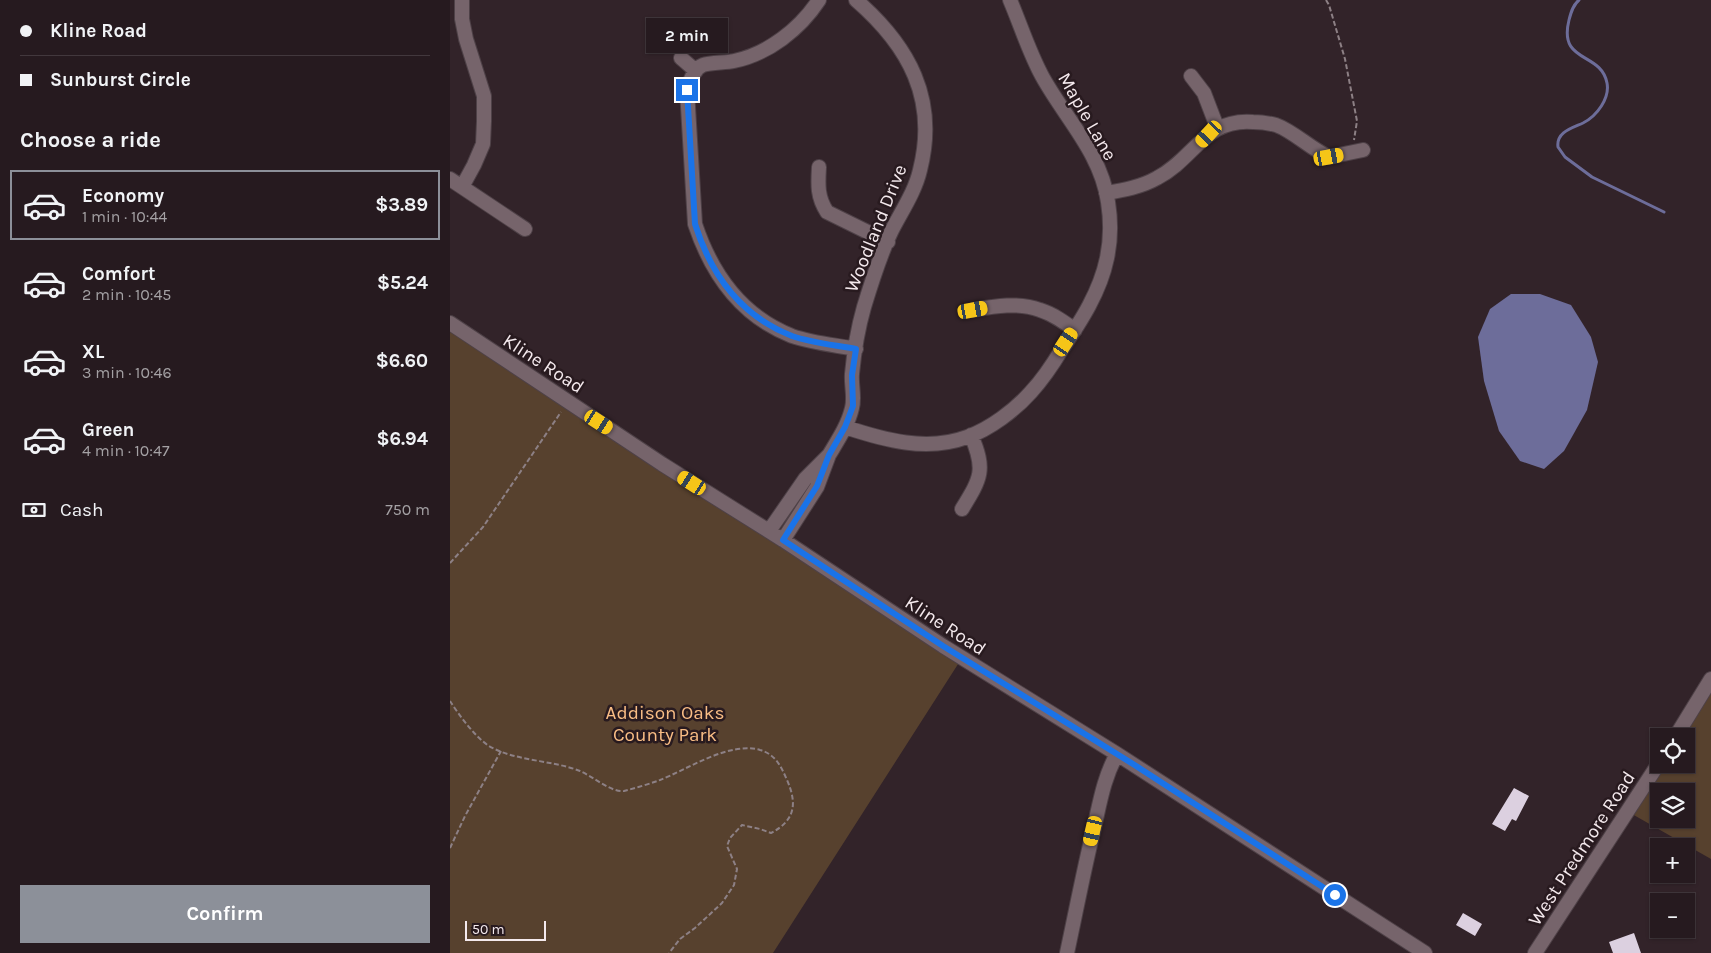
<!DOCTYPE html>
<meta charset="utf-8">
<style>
:root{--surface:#261a1f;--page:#2e2328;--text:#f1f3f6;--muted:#a4a1a4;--line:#42383d;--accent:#8c9099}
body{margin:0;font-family:Karla,sans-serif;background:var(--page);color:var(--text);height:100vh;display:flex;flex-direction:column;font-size:19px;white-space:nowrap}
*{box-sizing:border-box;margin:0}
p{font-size:16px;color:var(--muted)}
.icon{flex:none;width:28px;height:28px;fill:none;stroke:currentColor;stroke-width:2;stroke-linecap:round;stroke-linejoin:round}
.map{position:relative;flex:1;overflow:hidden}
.drawer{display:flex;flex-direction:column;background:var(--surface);width:450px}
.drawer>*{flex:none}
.guide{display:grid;align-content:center;height:110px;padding:0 20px;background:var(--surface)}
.controls{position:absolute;left:1200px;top:728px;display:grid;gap:10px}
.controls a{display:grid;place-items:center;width:45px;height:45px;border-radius:0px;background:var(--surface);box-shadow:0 1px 4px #0004,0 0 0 1px var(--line);font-size:25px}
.scale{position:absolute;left:15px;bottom:12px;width:81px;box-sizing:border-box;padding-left:5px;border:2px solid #f4e9ed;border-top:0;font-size:14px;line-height:18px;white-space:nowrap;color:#f4e9ed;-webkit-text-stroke:4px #281a1f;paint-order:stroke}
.end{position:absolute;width:22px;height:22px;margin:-11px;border:6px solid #1a73e8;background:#fff;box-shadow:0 0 0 2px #fff}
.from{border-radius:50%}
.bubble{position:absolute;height:35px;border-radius:0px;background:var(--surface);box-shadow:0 1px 4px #0004,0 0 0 1px var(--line);font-size:16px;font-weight:700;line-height:35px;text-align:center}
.car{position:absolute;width:15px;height:30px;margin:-15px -8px;border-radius:6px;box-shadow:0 0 4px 1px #0007;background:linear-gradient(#f5c518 24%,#345 0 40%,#f5c518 0 76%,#345 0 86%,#f5c518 0)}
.guide b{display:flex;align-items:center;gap:18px;height:48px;font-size:19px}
.guide b+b{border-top:1px solid var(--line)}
.guide i{width:12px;height:12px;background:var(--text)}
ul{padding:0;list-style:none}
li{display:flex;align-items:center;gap:15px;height:70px;margin:0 10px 8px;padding:0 10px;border:2px solid transparent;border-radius:0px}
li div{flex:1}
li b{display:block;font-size:19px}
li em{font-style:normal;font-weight:700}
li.selected{border-color:var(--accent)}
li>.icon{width:45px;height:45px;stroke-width:1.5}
h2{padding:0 20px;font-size:22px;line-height:60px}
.pay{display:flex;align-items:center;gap:12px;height:55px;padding:0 20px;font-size:19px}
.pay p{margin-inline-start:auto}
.cta{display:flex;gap:10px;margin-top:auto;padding:10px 20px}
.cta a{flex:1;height:58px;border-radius:0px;background:var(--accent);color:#fff;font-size:20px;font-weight:700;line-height:58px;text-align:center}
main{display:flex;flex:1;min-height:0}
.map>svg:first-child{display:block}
</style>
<main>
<section class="drawer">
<div class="guide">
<b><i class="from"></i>Kline Road</b>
<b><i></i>Sunburst Circle</b>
</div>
<h2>Choose a ride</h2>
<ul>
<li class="selected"><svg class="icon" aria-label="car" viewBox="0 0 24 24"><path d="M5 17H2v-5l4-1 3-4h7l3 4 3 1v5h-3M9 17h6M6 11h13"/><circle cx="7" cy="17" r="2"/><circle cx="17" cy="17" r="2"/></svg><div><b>Economy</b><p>1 min · 10:44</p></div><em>$3.89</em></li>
<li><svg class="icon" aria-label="car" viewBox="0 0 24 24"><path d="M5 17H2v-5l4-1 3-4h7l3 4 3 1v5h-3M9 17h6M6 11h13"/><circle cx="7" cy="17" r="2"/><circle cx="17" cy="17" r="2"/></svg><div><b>Comfort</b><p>2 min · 10:45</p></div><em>$5.24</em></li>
<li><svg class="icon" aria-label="car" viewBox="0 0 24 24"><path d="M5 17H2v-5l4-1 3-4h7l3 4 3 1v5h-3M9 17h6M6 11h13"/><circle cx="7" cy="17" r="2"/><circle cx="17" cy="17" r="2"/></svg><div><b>XL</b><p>3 min · 10:46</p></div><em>$6.60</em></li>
<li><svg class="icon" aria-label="car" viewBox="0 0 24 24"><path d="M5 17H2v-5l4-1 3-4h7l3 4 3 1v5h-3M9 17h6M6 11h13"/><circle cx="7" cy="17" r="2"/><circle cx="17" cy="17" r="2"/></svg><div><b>Green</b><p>4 min · 10:47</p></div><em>$6.94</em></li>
</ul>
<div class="pay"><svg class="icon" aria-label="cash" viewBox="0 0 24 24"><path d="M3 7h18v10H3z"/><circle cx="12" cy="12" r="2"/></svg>Cash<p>750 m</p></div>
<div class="cta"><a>Confirm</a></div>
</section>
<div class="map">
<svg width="1261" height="953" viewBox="0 0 1261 953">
<rect width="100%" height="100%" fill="#322329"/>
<path fill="#57412e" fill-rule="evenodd" d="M0,322L510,661L323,953H0Z
M1261,687V859L1182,814L1213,764H1236V736H1230ZM1209,791H1236V819H1209Z"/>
<path fill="#6d6d9a" d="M1061,294H1090L1121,305L1141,337L1148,362L1137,410L1114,451L1094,469L1070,461L1049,431L1034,381L1028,337L1040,309Z"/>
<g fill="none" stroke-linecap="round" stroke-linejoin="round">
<path stroke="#6d6d9a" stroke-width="3" d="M1129,0C1123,5 1121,12 1119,20C1108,64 1151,51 1157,83C1160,98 1147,116 1133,123C1122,128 1106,132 1108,147L1115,157L1142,177L1214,212"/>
</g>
<path fill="#dcd0e0" d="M1064,788L1079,796L1066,821L1062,819L1055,831L1042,824Z
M1013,913L1032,924L1025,936L1006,925Z
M1184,933L1191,953H1163L1159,942Z"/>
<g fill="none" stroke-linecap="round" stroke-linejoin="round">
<defs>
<path id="minor" d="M12,0V19L16,39L34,96V121L33,144L24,165L12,187
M369,0C350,29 318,54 284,61C275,63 261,62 253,65C243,69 240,82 237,90L245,224C262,275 291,316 342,336C362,343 385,345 406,349
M231,58L246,71
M741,76L754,93L767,127
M369,167C368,184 367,197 377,212L438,242
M0,179L75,229
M656,193C674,190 691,187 707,178C745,158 755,118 803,122C811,122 818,123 826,125C843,131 861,149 879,157L913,150
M523,310C545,306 569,302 590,310C603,314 614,322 625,330
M0,323L212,464L333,540L493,646L667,754L975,953
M395,427C434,440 477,452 517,437C540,429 565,410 581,392C593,379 603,364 612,349C631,321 650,292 657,258C661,239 661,221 658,202C651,153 615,118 592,76C579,52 571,26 560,0
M379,455C388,440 398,425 402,408C405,397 401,385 402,374C404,352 408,328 414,307C421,284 431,253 441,232C451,212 465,192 470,170C488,99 459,46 406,0
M512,509C531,478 536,470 521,435
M319,531L355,479L379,455L367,487L333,540
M1226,736L1261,679
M617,953C626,911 634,869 644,828C650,802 654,777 667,754
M1085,953L1209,763"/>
</defs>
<use href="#minor" stroke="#4e4147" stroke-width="16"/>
<path stroke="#8d8085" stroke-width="2" stroke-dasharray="5 2.5" stroke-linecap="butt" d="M876,0L879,5L895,59L907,121L904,140
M0,563L33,527L111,412
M0,701C9,715 25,737 39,746C64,761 102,760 130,771C142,776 162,793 174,791C186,788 199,784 210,780C238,769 280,741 310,750C325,754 331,766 337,780C347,803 346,820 321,833L310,829L292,825L280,838L277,846L287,869L284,885L272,903L245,928L230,939L219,953
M0,848L15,816L51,751"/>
<use href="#minor" stroke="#76646b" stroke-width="14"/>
</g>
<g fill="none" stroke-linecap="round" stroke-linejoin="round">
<path stroke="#1a73e8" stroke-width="6" d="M237,90L245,224C261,275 291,316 342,336C362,343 385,345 406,349L402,375L403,406L395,427L379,455L367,486L333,540L493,646L683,764L885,895"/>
</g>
<g text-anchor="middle" stroke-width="5" stroke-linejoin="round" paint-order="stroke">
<g font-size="19" fill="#f4e9ed" stroke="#281a1f">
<text transform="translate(638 116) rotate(60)" y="7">Maple Lane</text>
<text transform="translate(425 228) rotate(-68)" y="7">Woodland Drive</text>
<text transform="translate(94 363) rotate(33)" y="7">Kline Road</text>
<text transform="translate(496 625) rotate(33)" y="7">Kline Road</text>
<text transform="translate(1131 848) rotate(-57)" y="7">West Predmore Road</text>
</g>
<g font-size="19" fill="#f9bd85" stroke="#281a1f">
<text x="215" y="719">Addison Oaks<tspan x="215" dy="22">County Park</tspan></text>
</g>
</g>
</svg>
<div class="controls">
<a><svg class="icon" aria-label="locate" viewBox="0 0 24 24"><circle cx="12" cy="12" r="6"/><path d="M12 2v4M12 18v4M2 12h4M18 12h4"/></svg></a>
<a><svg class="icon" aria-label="layers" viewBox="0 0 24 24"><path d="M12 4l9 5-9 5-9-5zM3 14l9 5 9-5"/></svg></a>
<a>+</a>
<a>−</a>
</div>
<div class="scale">50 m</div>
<i class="end from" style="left:885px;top:895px"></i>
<i class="end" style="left:237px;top:90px"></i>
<div class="bubble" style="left:196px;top:18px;width:82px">2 min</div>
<i class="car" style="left:759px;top:134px;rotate:223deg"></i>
<i class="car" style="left:879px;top:157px;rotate:80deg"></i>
<i class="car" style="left:523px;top:310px;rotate:80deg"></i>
<i class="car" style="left:616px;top:342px;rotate:33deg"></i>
<i class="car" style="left:149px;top:422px;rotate:123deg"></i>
<i class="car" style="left:242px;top:483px;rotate:302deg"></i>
<i class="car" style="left:643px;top:831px;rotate:193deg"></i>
</div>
</main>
